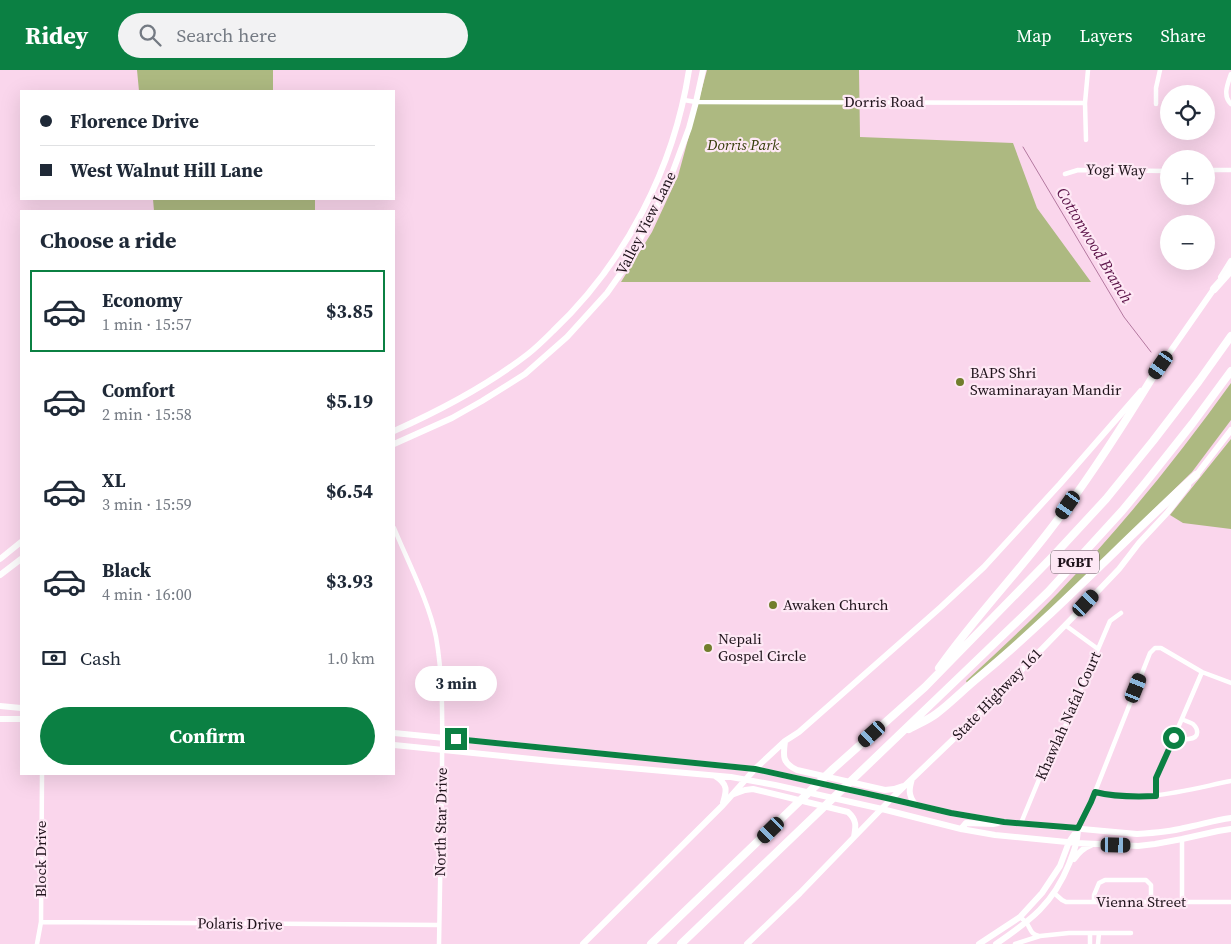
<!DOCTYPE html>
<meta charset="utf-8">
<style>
:root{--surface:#fff;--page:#f2f2f3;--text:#1f2937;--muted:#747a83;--line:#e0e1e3;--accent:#0b8043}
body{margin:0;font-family:"Source Serif 4",serif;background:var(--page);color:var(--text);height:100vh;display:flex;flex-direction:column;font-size:19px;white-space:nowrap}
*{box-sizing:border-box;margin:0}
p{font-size:16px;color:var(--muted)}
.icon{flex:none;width:28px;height:28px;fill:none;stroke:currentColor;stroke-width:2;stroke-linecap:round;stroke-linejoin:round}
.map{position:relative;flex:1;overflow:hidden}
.sheet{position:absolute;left:20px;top:140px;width:375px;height:565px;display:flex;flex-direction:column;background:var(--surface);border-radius:0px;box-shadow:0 5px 20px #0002}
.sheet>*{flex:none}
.top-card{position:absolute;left:20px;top:20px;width:375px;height:110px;border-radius:0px;box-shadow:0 5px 20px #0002;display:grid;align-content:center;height:110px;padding:0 20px;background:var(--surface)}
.tools{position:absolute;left:1160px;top:15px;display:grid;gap:10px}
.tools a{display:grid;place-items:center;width:55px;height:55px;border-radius:50%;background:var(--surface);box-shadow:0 5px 20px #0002;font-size:25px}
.end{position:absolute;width:22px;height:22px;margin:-11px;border:6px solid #0b8043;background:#fff;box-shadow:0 0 0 2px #fff}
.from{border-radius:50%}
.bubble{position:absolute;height:35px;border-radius:18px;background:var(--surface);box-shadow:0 5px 20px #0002;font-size:16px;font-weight:700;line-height:35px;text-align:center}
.car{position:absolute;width:15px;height:30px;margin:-15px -8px;border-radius:6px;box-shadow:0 0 4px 1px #0007;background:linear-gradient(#222 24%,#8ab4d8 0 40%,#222 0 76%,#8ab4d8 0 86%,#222 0)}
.top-card b{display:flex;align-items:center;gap:18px;height:48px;font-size:19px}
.top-card b+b{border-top:1px solid var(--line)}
.top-card i{width:12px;height:12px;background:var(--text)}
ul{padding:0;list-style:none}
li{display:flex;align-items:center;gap:15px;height:82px;margin:0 10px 8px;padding:0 10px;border:2px solid transparent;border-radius:0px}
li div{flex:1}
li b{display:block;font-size:19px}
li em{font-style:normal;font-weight:700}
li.on{border-color:var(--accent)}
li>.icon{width:45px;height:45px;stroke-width:1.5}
h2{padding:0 20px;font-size:22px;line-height:60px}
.pay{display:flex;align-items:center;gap:12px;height:55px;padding:0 20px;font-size:19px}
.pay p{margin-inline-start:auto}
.button{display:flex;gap:10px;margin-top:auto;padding:10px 20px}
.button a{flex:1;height:58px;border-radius:30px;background:var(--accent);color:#fff;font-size:20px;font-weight:700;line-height:58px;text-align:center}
header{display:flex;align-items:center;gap:30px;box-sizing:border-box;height:70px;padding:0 25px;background:var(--accent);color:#fff}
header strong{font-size:24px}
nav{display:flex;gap:28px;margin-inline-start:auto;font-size:18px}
.search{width:350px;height:45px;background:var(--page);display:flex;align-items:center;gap:12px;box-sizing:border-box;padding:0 18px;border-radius:28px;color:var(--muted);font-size:19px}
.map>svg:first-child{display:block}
</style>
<header>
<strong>Ridey</strong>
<div class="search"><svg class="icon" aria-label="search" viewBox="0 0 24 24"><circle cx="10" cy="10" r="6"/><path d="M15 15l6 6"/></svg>Search here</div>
<nav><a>Map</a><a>Layers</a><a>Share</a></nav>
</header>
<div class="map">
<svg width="1231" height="874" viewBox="0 0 1231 874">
<rect width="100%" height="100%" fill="#fad6ec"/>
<path fill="#adb981" d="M137,0H273V21H139Z
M707,0H859L860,67L1013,73L1037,138L1091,212H621L652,162L678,106Z
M153,129H315V141H154Z
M1231,313V350L1192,402L1148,445L1030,559L967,613L966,611C997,582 1029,553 1059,522C1121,457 1179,386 1231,313Z
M1231,369V459L1183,453L1170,445Z"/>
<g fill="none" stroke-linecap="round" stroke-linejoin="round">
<path stroke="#b3789f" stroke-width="1" d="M1023,77L1124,247L1151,282"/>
<path stroke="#fff" stroke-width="4.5" d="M1231,4C1228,13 1222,26 1231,34
M684,30L696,32L1085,33
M1156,34V18L1160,0
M1086,70L1085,33L1088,0
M1206,100H1231
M1065,104L1078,100L1169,101
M394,458C408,492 429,532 436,567C444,612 442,659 442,704C441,760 440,817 439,874
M1065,555L1098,579
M1174,668C1180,669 1199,672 1197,661C1197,659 1195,656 1193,654C1190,652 1185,651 1182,649
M1095,722C1141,734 1186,720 1231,711
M1156,726V709L1202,602
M1021,753L1045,695L1055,680L1110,551L1121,543
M1078,759L1091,732L1150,583L1155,578H1161L1202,602L1231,613
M1054,823L1062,830L1066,832H1231
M1094,832V825L1099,813L1105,810H1146L1151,815V832
M1182,832V769
M1020,847C1022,849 1024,850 1026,852C1031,859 1030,864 1039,866
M41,852L439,855
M1090,863V874
M37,874L41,852L42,704
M1015,874L1040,866L1069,863H1131
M1098,874L1099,863"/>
<path stroke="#fff" stroke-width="6" d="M1221,207L1231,191
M1149,312L1216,216
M394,361C441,340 487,316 528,284C537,277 545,269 553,261C625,193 674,98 689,0
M394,374L452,348L482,331L525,304L567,267L607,223L626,196L667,117L689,58L696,32L703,0
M1194,408L1231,360
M0,489L21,472
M0,505L21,489
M0,636L21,638
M0,649H21
M394,663L755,699L891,729L951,743L1004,752L1137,764C1153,763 1169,762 1184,758C1200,755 1215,750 1231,748
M785,671C783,686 782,693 797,700L885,720L894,719L903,716
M394,675L551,691L731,707L775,715L882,739L961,759L995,765L1077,773L1138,776L1155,774L1182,769L1218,761L1231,759
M715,706C728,714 727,720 723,733
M912,709C909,719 908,725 915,734
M734,724L745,720L753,719L848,742C857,750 856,756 854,767
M961,759L966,753L993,754L998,753
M1074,789C1079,782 1083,778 1091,775
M583,874L723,735L755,699L785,671L799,662L941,537L984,497L1060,414L1141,321
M747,874L800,823L891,729L966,657L1078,542L1119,499L1139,473L1167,443L1188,416
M979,874L1020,847L1042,823L1060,796L1069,772L1078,759
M996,874C1031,850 1053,834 1069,794C1074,781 1077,774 1078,760"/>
<path stroke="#fff" stroke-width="8" d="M1214,219L1231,200
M939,598C972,551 1011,510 1046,465C1085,415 1119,362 1152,308
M909,659C918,654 928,650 936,644C951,633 964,619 979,607C1055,544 1122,472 1196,405
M651,874L833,699L925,617L1056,483L1106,429L1153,371L1199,311L1231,266
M681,874L1048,522L1122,441L1146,412L1192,354L1231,301"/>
</g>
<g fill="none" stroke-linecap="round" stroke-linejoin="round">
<path stroke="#0b8043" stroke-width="6" d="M456,669L755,699L891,729L951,743L1004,752L1078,758L1091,732L1095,722C1115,727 1135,727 1156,726V708L1174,668"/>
</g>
<g fill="#717e2c" stroke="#fee8f5" stroke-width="2">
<circle cx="960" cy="312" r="5"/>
<circle cx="773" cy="535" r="5"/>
<circle cx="708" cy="578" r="5"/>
</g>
<g text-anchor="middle" stroke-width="4.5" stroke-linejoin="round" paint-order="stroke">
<rect fill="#fee8f5" stroke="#62535c" stroke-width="1" x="1051" y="480.5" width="48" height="23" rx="4"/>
<g font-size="14" font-weight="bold" fill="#1f131b">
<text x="1075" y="497">PGBT</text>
</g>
<g font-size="15" fill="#1f131b" stroke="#fee8f5">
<text x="884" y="37">Dorris Road</text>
<text transform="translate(1116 100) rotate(1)" y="5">Yogi Way</text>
<text transform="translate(646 153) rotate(-63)" y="5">Valley View Lane</text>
<text transform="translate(997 624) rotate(-46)" y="5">State Highway 161</text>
<text transform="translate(1068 646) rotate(-66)" y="5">Khawlah Nafal Court</text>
<text transform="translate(441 752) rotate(-89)" y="5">North Star Drive</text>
<text transform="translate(41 789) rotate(-90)" y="5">Block Drive</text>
<text x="1141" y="837">Vienna Street</text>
<text transform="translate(240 854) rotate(1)" y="5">Polaris Drive</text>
</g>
<g font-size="15" font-style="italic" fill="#353c09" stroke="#fee8f5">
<text x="743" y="80">Dorris Park</text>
</g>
<g font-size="15" fill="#1f131b" stroke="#fee8f5" text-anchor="start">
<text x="970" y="308">BAPS Shri<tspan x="970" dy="17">Swaminarayan Mandir</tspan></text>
<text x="783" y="540">Awaken Church</text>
<text x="718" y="574">Nepali<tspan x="718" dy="17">Gospel Circle</tspan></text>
</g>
<g font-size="16" font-style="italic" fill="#5c1449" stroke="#fee8f5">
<text transform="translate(1095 175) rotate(59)" y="6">Cottonwood Branch</text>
</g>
</g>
</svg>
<div class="tools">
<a><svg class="icon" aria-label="locate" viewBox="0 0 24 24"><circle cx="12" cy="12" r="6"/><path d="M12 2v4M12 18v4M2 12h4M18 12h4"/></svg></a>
<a>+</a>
<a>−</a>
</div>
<i class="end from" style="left:1174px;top:668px"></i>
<i class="end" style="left:456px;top:669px"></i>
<div class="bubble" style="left:415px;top:596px;width:82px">3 min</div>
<i class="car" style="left:1161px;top:295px;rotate:215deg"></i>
<i class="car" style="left:1068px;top:435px;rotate:215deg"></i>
<i class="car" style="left:1086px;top:533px;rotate:43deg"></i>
<i class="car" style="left:1136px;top:618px;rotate:22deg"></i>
<i class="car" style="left:872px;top:664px;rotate:228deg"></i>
<i class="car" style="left:771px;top:760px;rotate:226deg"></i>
<i class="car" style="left:1116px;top:775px;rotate:91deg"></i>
<div class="top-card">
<b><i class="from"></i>Florence Drive</b>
<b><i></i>West Walnut Hill Lane</b>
</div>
<section class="sheet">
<h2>Choose a ride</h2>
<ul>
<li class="on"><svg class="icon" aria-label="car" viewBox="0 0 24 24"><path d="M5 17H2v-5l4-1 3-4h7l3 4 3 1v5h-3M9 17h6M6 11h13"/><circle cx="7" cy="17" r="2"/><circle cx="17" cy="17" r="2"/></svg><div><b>Economy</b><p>1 min · 15:57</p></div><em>$3.85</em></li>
<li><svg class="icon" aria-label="car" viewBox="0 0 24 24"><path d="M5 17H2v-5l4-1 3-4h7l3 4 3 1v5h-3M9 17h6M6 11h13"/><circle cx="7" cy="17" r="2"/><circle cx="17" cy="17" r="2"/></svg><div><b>Comfort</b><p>2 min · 15:58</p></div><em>$5.19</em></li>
<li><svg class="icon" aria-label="car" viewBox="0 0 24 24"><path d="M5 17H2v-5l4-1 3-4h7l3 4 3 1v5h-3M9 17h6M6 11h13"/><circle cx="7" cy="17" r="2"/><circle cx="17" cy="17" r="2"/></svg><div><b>XL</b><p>3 min · 15:59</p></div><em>$6.54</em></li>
<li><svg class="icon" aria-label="car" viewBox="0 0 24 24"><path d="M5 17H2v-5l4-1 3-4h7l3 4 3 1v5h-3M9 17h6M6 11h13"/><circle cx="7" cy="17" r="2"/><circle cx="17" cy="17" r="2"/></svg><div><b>Black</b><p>4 min · 16:00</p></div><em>$3.93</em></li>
</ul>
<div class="pay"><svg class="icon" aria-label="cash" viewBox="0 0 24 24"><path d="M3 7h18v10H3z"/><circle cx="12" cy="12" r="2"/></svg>Cash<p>1.0 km</p></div>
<div class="button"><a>Confirm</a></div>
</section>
</div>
